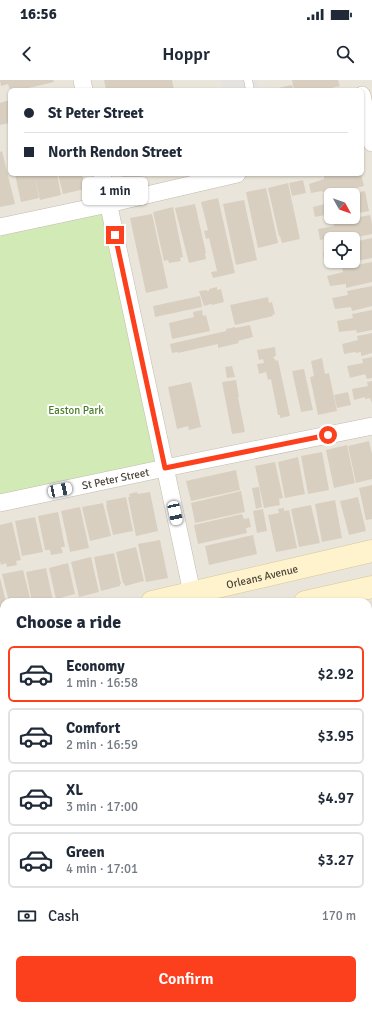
<!DOCTYPE html>
<meta charset="utf-8">
<style>
:root{--surface:#fff;--page:#f2f2f3;--text:#1f2937;--muted:#747a83;--line:#e0e1e3;--accent:#fc3f1d}
body{margin:0;font-family:Signika,sans-serif;background:var(--page);color:var(--text);height:100vh;display:flex;flex-direction:column;font-size:15px;white-space:nowrap}
*{box-sizing:border-box;margin:0}
p{font-size:13px;color:var(--muted)}
.icon{flex:none;width:22px;height:22px;fill:none;stroke:currentColor;stroke-width:2;stroke-linecap:round;stroke-linejoin:round}
.map{position:relative;flex:1;overflow:hidden}
.sheet{position:absolute;left:0px;top:518px;width:372px;height:412px;display:flex;flex-direction:column;background:var(--surface);border-radius:12px 12px 0 0;box-shadow:0 1px 3px #0004}
.sheet>*{flex:none}
.top-card{position:absolute;left:8px;top:8px;width:356px;height:88px;border-radius:6px;box-shadow:0 1px 3px #0004;display:grid;align-content:center;height:88px;padding:0 16px;background:var(--surface)}
.needle{width:26px;rotate:130deg}
.controls{position:absolute;left:324px;top:108px;display:grid;gap:8px}
.controls a{display:grid;place-items:center;width:36px;height:36px;border-radius:6px;background:var(--surface);box-shadow:0 1px 3px #0004;font-size:20px}
.end{position:absolute;width:18px;height:18px;margin:-9px;border:5px solid #fc3f1d;background:#fff;box-shadow:0 0 0 2px #fff}
.from{border-radius:50%}
.bubble{position:absolute;height:28px;border-radius:6px;background:var(--surface);box-shadow:0 1px 3px #0004;font-size:13px;font-weight:600;line-height:28px;text-align:center}
.car{position:absolute;width:12px;height:24px;margin:-12px -6px;border-radius:5px;box-shadow:0 0 3px 1px #0007;background:linear-gradient(#fff 24%,#345 0 40%,#fff 0 76%,#345 0 86%,#fff 0)}
.top-card b{display:flex;align-items:center;gap:14px;height:38px;font-size:15px}
.top-card b+b{border-top:1px solid var(--line)}
.top-card i{width:10px;height:10px;background:var(--text)}
ul{padding:0;list-style:none}
li{display:flex;align-items:center;gap:12px;height:56px;margin:0 8px 6px;padding:0 8px;border:2px solid var(--line);border-radius:6px}
li div{flex:1}
li b{display:block;font-size:15px}
li em{font-style:normal;font-weight:600}
li.current{border-color:var(--accent)}
li>.icon{width:36px;height:36px;stroke-width:1.5}
h2{padding:0 16px;font-size:18px;line-height:48px}
.pay{display:flex;align-items:center;gap:10px;height:44px;padding:0 16px;font-size:15px}
.pay p{margin-inline-start:auto}
.cta{display:flex;gap:8px;margin-top:auto;padding:8px 16px}
.cta a{flex:1;height:46px;border-radius:6px;background:var(--accent);color:#fff;font-size:16px;font-weight:600;line-height:46px;text-align:center}
.status{display:flex;justify-content:space-between;align-items:center;height:28px;padding:0 20px;background:var(--surface);direction:ltr}
.status svg{height:11px;fill:currentColor}
header{display:flex;justify-content:space-between;align-items:center;height:52px;padding:0 16px;background:var(--surface);font-size:18px;font-weight:600}
.map>svg:first-child{display:block}
</style>
<div class="status"><b>16:56</b><svg viewBox="0 0 49 12"><path d="M0 12V9h3v3zM5 12V6h3v6zM10 12V3h3v9zM15 12V0h3v12zM26 1h20v11H26zM47 4h2v5h-2z"/></svg></div>
<header><svg class="icon" aria-label="back" viewBox="0 0 24 24"><path d="M15 5l-7 7 7 7"/></svg>Hoppr<svg class="icon" aria-label="search" viewBox="0 0 24 24"><circle cx="10" cy="10" r="6"/><path d="M15 15l6 6"/></svg></header>
<div class="map">
<svg width="372" height="930" viewBox="0 0 372 930">
<rect width="100%" height="100%" fill="#f6f3ec"/>
<path fill="#eae5da" fill-rule="evenodd" d="M0,0H372V930H0ZM10,10H362V94H10ZM331,115H353V137H331ZM331,159H353V181H331ZM4,522H368V926H4Z"/>
<path fill="#d2eab5" d="M108,124L165,388L0,423V147Z"/>
<path fill="#e5e3e0" d="M221,0H257L260,10H223Z"/>
<path fill="#d8cfc1" d="M0,0H53L54,2L20,10H10L8,4L1,6Z
M104,0H172L174,10H106Z
M292,0H338L340,6L322,10H294Z
M292,5L293,10H274V9Z
M10,20V43L0,45V23Z
M2,71L15,124L0,127V72Z
M15,94H34L39,118L21,122Z
M34,94H57L61,115L40,120Z
M58,94H82L85,109L63,114Z
M121,94H143L144,96L123,101Z
M331,94H361L364,106L328,115L327,111L322,112V111L311,113L309,104L324,99V96Z
M303,100L306,113L292,116L289,103Z
M288,103L300,159L282,163L280,156H279L268,108Z
M266,108L278,163L258,168L246,112Z
M365,111L369,131L353,134V115L349,114Z
M218,118L235,193L213,198L211,192L217,191L209,158L206,159L204,151L208,150L201,122Z
M331,118V134L315,137L313,127L329,123L328,119Z
M244,120L257,180L236,185L223,124Z
M195,124L206,173H205L206,179L189,183L175,128Z
M173,127L183,177L180,178L181,181L169,183L168,180L164,181L153,132Z
M152,134L168,208L146,213L130,138Z
M370,135L372,144V154L348,159H337L336,157L320,160L318,149L334,146L333,142Z
M372,158V178L342,184L341,181H353V162Z
M331,171V181L336,182L325,184L323,173Z
M372,182V202L346,208V204L330,206L327,196L343,192L342,188Z
M372,206V226L352,231L351,227L335,229L332,218L348,215L347,211Z
M217,207V210L221,209L224,222L212,225L211,224L204,226L199,211L207,210V211H209V209Z
M200,216L202,227L155,237L153,226Z
M268,217L269,223L272,222L275,234L272,235L273,236L235,245L230,225Z
M202,230L203,236L206,235L210,251L172,259L169,243L194,237L193,232Z
M372,230V250L357,253L356,250L339,252L337,241L353,238L352,234Z
M250,245L253,257L238,261L239,263L218,268V264L178,273V272L172,273L170,264L226,251V249L235,247V248Z
M372,253V273L361,276V272L356,273L355,272L344,274L342,264L358,260L357,256Z
M275,267L276,276L273,277L276,281L278,280L290,336L280,338V335H278L271,299L268,300L266,292L259,294L257,284L264,283L263,279L259,280L257,270Z
M372,277V298L367,299L365,294L350,298L347,286L363,283L362,279Z
M322,278L325,294L329,293L337,331L318,335L310,297L314,296L311,281Z
M232,286L235,297L227,298L225,287Z
M304,289L313,330L301,332L292,291Z
M236,300L239,317H238L245,352L232,354L222,302Z
M372,301V323L370,318L365,319V317L354,320L352,309L368,306L367,302Z
M191,302L201,347L189,350L188,346L177,349L168,307Z
M348,312L351,325L337,328L334,315Z
M369,361L372,374V399L356,403L348,366Z
M347,365L355,403L334,408L326,370Z
M322,372L329,410L308,414L301,376Z
M298,377L305,414L285,418L278,382Z
M275,382L283,418L279,419L280,425L264,428L255,386Z
M236,390L240,410L191,421L186,401Z
M372,405V439L366,440L359,408Z
M259,407L262,427L256,429L252,408Z
M241,411L245,432L195,443L191,423Z
M137,412L138,414L150,412L158,451L136,456L128,417H130L129,414Z
M126,417L133,451L113,455L106,425H107L106,421Z
M358,417L366,451L349,455L340,421Z
M335,420L342,458L322,462L315,424Z
M103,423L111,456L90,461L82,427Z
M311,425L320,463L299,467L291,429Z
M80,427L89,468L70,472L61,431Z
M284,428V431L289,430L297,468L276,472L268,435L279,433L278,429Z
M263,429L267,451L257,453L253,431Z
M58,432L65,467H61L63,473L51,475L50,470H45L38,436Z
M242,434L244,439L249,438L251,447L246,448L247,453L198,464L194,445Z
M35,437L43,472L22,476L15,441Z
M12,442L21,480L16,481L17,485L7,487L6,483L1,485L0,481V445Z
M253,455L257,474L209,485L205,466Z
M160,460L168,498L146,502L138,464Z
M136,467L144,501L125,506L124,503H123L116,472Z
M114,473L121,504H120V506L101,511L94,477Z
M91,477L99,512L79,517L71,482Z
M68,483L75,514L56,519L49,488Z
M46,488L53,521L32,522L26,492Z
M23,490L31,522H9L2,494Z
M0,498L6,522H4V533L0,534Z
M0,611H2L4,623V644L0,645Z
M4,669V680L0,681V670Z
M0,708L4,723V753L0,754Z
M368,713H372V770H368Z
M372,890V924L368,925V891Z
M25,926H71V927L55,930H26Z
M91,926H109L110,930H76Z
M214,926H238L239,930H215Z
M251,926H262V930H248V927Z
M301,926H323V930H302Z
M350,926H363L364,930H351Z"/>
<g fill="none" stroke-linecap="round" stroke-linejoin="round">
<defs>
<path id="lane" d="M248,0L250,10
M0,877L4,876"/>
<g id="street">
<path d="M82,0L84,10"/>
<path d="M362,15L372,63"/>
<path d="M102,94L194,522"/>
<path d="M0,147L108,124L237,94"/>
<path id="s1" d="M0,423L165,388L372,346"/>
<path d="M368,694L372,693"/>
<path d="M0,774L4,773"/>
<path d="M0,905L4,924"/>
<path d="M283,926L284,930"/>
</g>
<g id="secondary">
<path id="s2" d="M152,522L372,471"/>
<path d="M305,522L372,507"/>
<path d="M0,556L4,555"/>
<path d="M0,589L4,588"/>
</g>
</defs>
<use href="#lane" stroke="#c2bbae" stroke-width="9"/>
<use href="#street" stroke="#c2bbae" stroke-width="18"/>
<use href="#secondary" stroke="#d6c79b" stroke-width="23"/>
<use href="#lane" stroke="#fff" stroke-width="8"/>
<use href="#street" stroke="#fff" stroke-width="17"/>
<use href="#secondary" stroke="#fff3cd" stroke-width="22"/>
</g>
<g fill="none" stroke-linecap="round" stroke-linejoin="round">
<path stroke="#fc3f1d" stroke-width="5" d="M115,155L165,388L328,355"/>
</g>
<g text-anchor="middle" stroke-width="4" stroke-linejoin="round" paint-order="stroke">
<g font-size="11" fill="#4a7f2a" stroke="#fff">
<text x="76" y="334">Easton Park</text>
</g>
<g font-size="11" fill="#4b4439" stroke="#fff">
<text dy="4" stroke="none"><textPath href="#s1" startOffset="118">St Peter Street</textPath></text>
<text dy="4" stroke="none"><textPath href="#s2" startOffset="113">Orleans Avenue</textPath></text>
</g>
</g>
</svg>
<div class="controls">
<a><svg class="needle" viewBox="-14 -14 28 28"><path d="M0-13l5 13h-10z" fill="#e53935"/><path d="M0 13l5-13h-10z" fill="#747a83"/></svg></a>
<a><svg class="icon" aria-label="locate" viewBox="0 0 24 24"><circle cx="12" cy="12" r="6"/><path d="M12 2v4M12 18v4M2 12h4M18 12h4"/></svg></a>
</div>
<i class="end from" style="left:328px;top:355px"></i>
<i class="end" style="left:115px;top:155px"></i>
<div class="bubble" style="left:82px;top:97px;width:66px">1 min</div>
<i class="car" style="left:60px;top:410px;rotate:78deg"></i>
<i class="car" style="left:175px;top:433px;rotate:168deg"></i>
<div class="top-card">
<b><i class="from"></i>St Peter Street</b>
<b><i></i>North Rendon Street</b>
</div>
<section class="sheet">
<h2>Choose a ride</h2>
<ul>
<li class="current"><svg class="icon" aria-label="car" viewBox="0 0 24 24"><path d="M5 17H2v-5l4-1 3-4h7l3 4 3 1v5h-3M9 17h6M6 11h13"/><circle cx="7" cy="17" r="2"/><circle cx="17" cy="17" r="2"/></svg><div><b>Economy</b><p>1 min · 16:58</p></div><em>$2.92</em></li>
<li><svg class="icon" aria-label="car" viewBox="0 0 24 24"><path d="M5 17H2v-5l4-1 3-4h7l3 4 3 1v5h-3M9 17h6M6 11h13"/><circle cx="7" cy="17" r="2"/><circle cx="17" cy="17" r="2"/></svg><div><b>Comfort</b><p>2 min · 16:59</p></div><em>$3.95</em></li>
<li><svg class="icon" aria-label="car" viewBox="0 0 24 24"><path d="M5 17H2v-5l4-1 3-4h7l3 4 3 1v5h-3M9 17h6M6 11h13"/><circle cx="7" cy="17" r="2"/><circle cx="17" cy="17" r="2"/></svg><div><b>XL</b><p>3 min · 17:00</p></div><em>$4.97</em></li>
<li><svg class="icon" aria-label="car" viewBox="0 0 24 24"><path d="M5 17H2v-5l4-1 3-4h7l3 4 3 1v5h-3M9 17h6M6 11h13"/><circle cx="7" cy="17" r="2"/><circle cx="17" cy="17" r="2"/></svg><div><b>Green</b><p>4 min · 17:01</p></div><em>$3.27</em></li>
</ul>
<div class="pay"><svg class="icon" aria-label="cash" viewBox="0 0 24 24"><path d="M3 7h18v10H3z"/><circle cx="12" cy="12" r="2"/></svg>Cash<p>170 m</p></div>
<div class="cta"><a>Confirm</a></div>
</section>
</div>
